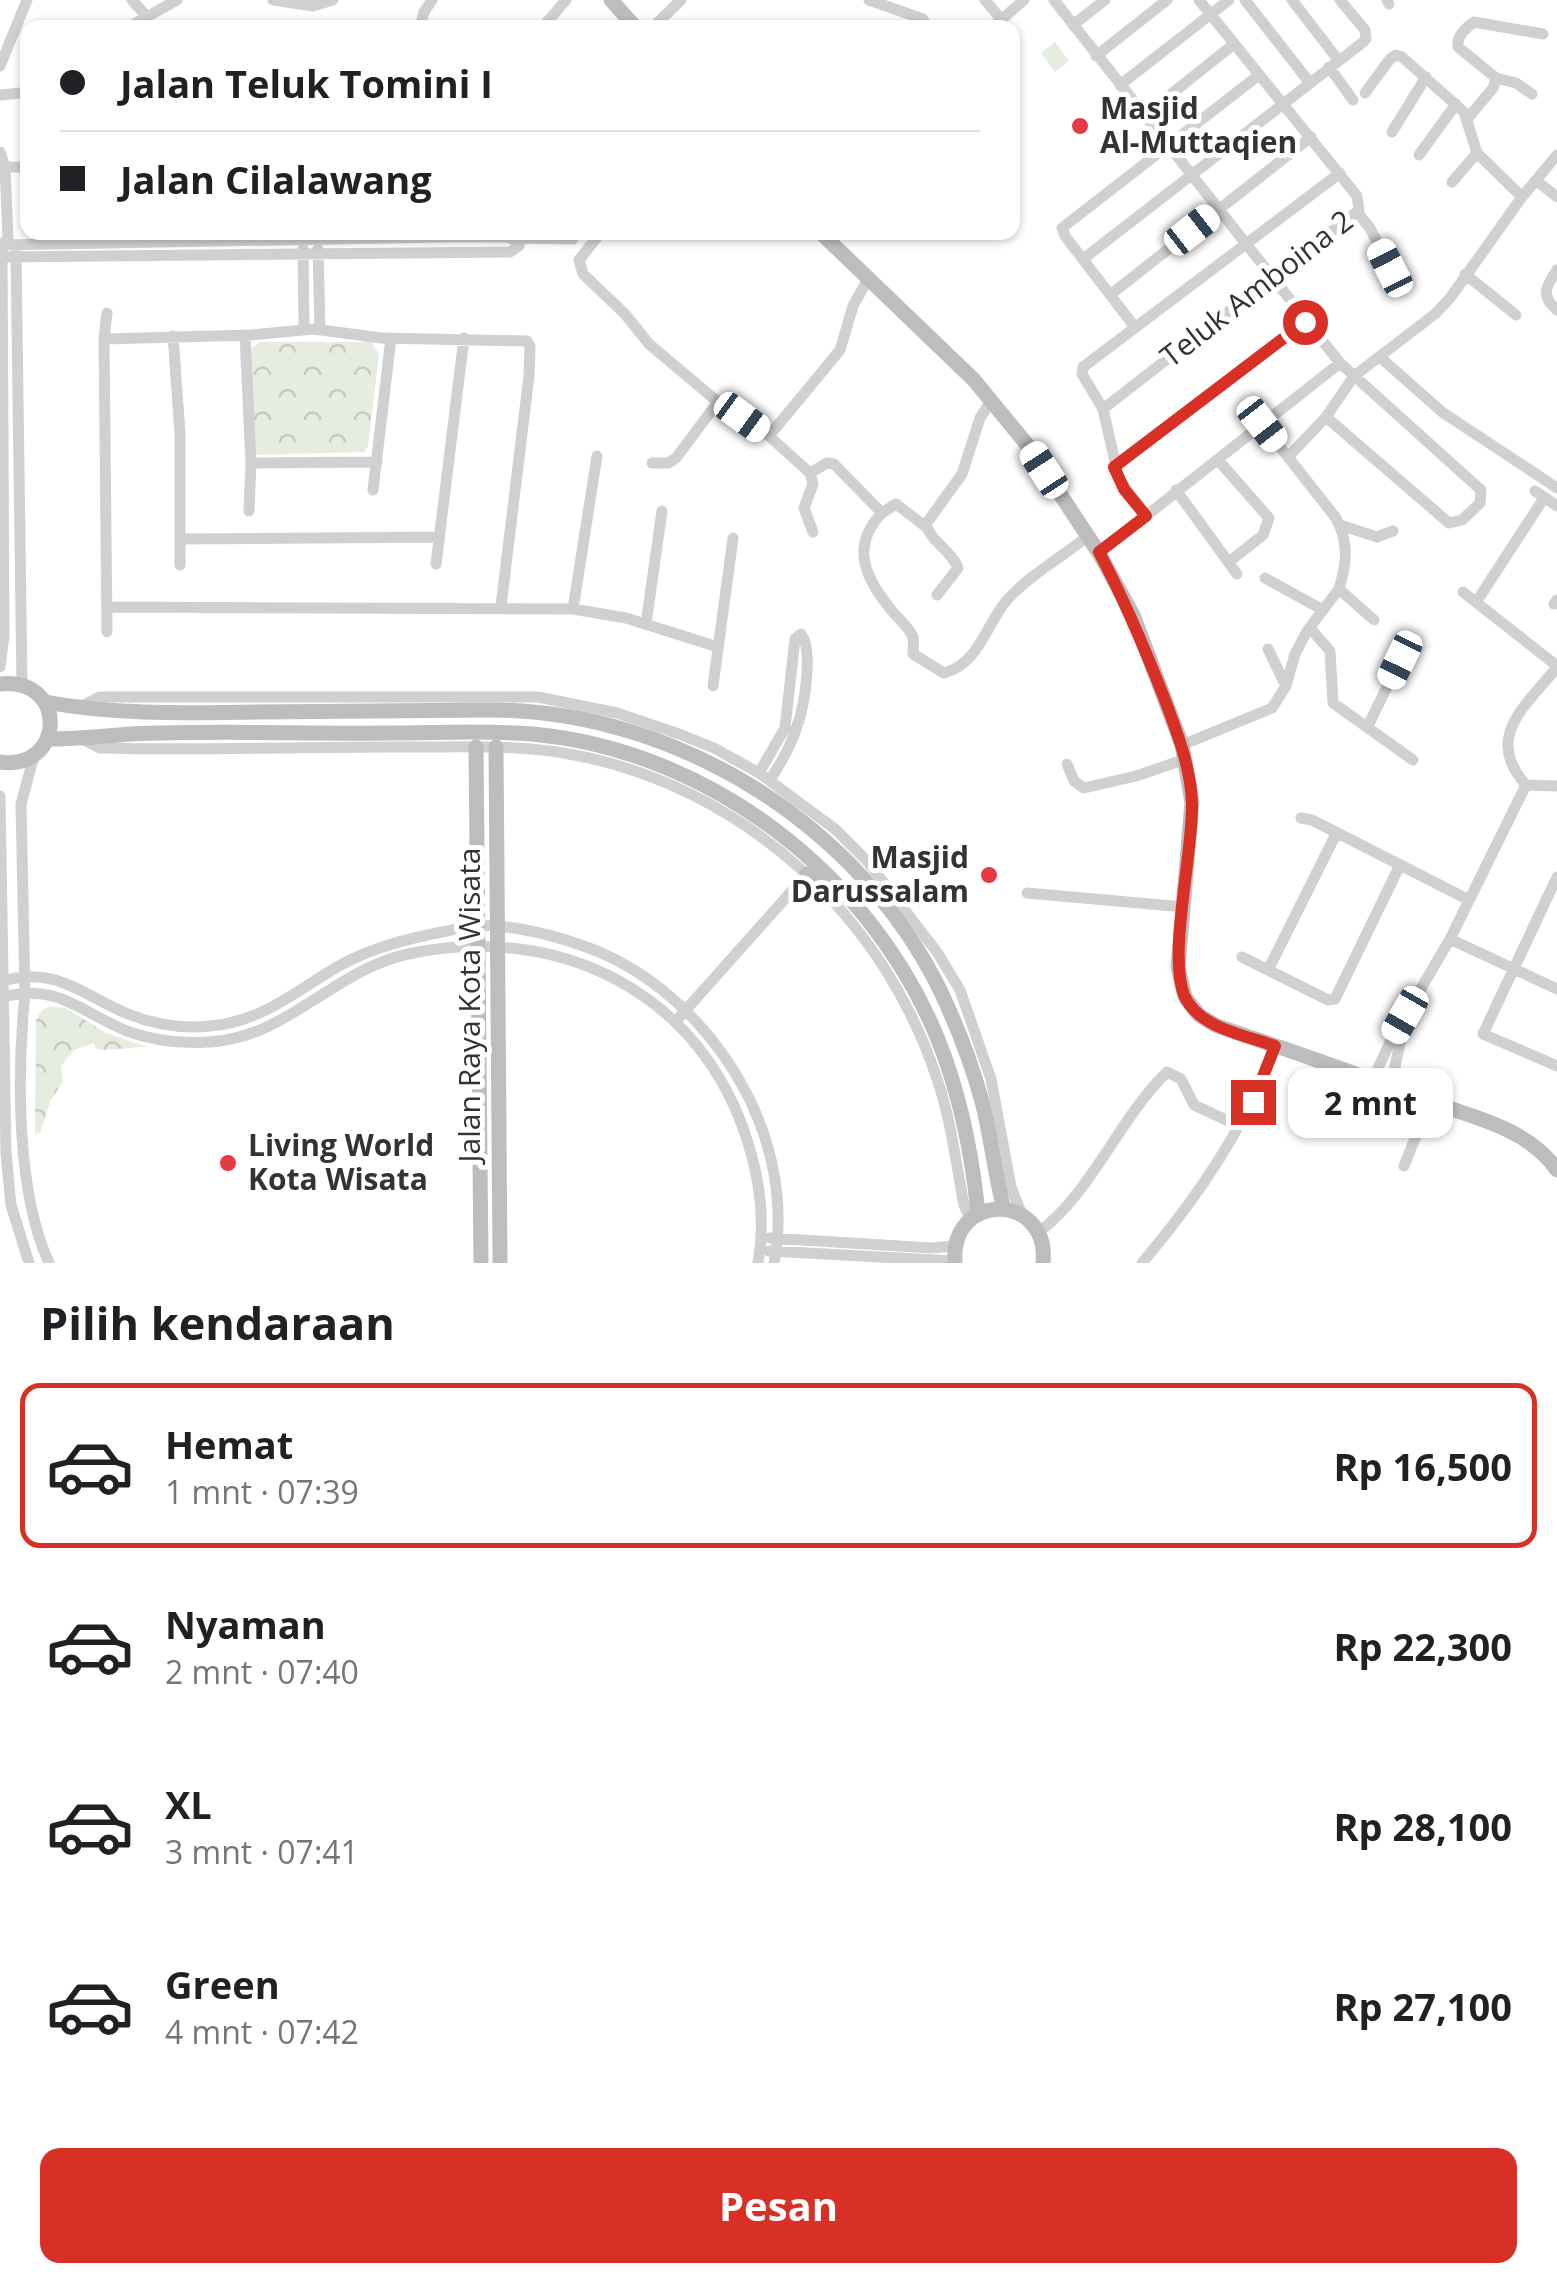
<!DOCTYPE html>
<html lang="id">
<meta charset="utf-8">
<style>
:root{--surface:#fff;--page:#f6f6f6;--text:#202124;--muted:#757577;--line:#e0e0e0;--accent:#d93025}
body{margin:0;font-family:"Open Sans",sans-serif;background:var(--page);color:var(--text);height:100vh;display:flex;flex-direction:column;font-size:38px;white-space:nowrap}
*{box-sizing:border-box;margin:0}
p{font-size:32px;color:var(--muted)}
.icon{flex:none;width:55px;height:55px;fill:none;stroke:currentColor;stroke-width:2;stroke-linecap:round;stroke-linejoin:round}
.map{position:relative;height:1263px;overflow:hidden}
.details{display:flex;flex-direction:column;background:var(--surface);flex:1}
.details>*{flex:none}
.hud{position:absolute;left:20px;top:20px;width:1000px;height:220px;border-radius:20px;box-shadow:0 2px 8px #0004;display:grid;align-content:center;height:220px;padding:0 40px;background:var(--surface)}
.end{position:absolute;width:45px;height:45px;margin:-22px;border:12px solid #d93025;background:#fff;box-shadow:0 0 0 5px #fff}
.from{border-radius:50%}
.bubble{position:absolute;height:70px;border-radius:20px;background:var(--surface);box-shadow:0 2px 8px #0004;font-size:32px;font-weight:700;line-height:70px;text-align:center}
.car{position:absolute;width:30px;height:60px;margin:-30px -15px;border-radius:12px;box-shadow:0 0 8px 2px #0007;background:linear-gradient(#fff 24%,#345 0 40%,#fff 0 76%,#345 0 86%,#fff 0)}
.hud b{display:flex;align-items:center;gap:35px;height:95px;font-size:38px}
.hud b+b{border-top:2px solid var(--line)}
.hud i{width:25px;height:25px;background:var(--text)}
ul{padding:0;list-style:none}
li{display:flex;align-items:center;gap:30px;height:165px;margin:0 20px 15px;padding:0 20px;border:5px solid transparent;border-radius:20px}
li div{flex:1}
li b{display:block;font-size:38px}
li em{font-style:normal;font-weight:700}
li.selected{border-color:var(--accent)}
li>.icon{width:90px;height:90px;stroke-width:1.5}
h2{padding:0 40px;font-size:45px;line-height:120px}
.primary-button{display:flex;gap:20px;margin-top:auto;padding:20px 40px}
.primary-button a{flex:1;height:115px;border-radius:20px;background:var(--accent);color:#fff;font-size:40px;font-weight:700;line-height:115px;text-align:center}
.map>svg:first-child{display:block}
</style>
<div class="map">
<svg width="1557" height="1263" viewBox="0 0 1557 1263">
<defs>
<pattern id="park-crowns" width="20" height="18" patternUnits="userSpaceOnUse" patternTransform="scale(2.5)"><rect width="20" height="18" fill="#e6ecdf"/><path d="M2 6a3 3 0 1 1 6 0M12 15a3 3 0 1 1 6 0" fill="none" stroke="#c6cbc0"/></pattern>
</defs>
<rect width="100%" height="100%" fill="#fff"/>
<path fill="#e6ecdf" d="M1055,42L1069,61L1055,72L1041,53Z"/>
<path fill="url(#park-crowns)" d="M259,342H371L379,354L368,446L364,452L258,455L252,450L249,351Z
M51,1006L66,1008L106,1033L148,1047C130,1046 113,1052 96,1049L94,1043L74,1050L61,1066L63,1081L50,1102L40,1133L35,1134L36,1020L42,1010Z"/>
<g fill="none" stroke-linecap="round" stroke-linejoin="round">
<path stroke="#d0d0d0" stroke-width="11" d="M132,0L148,18
M273,0L313,6L333,0
M869,0L923,19L927,28
M985,0L1001,19
M1054,0L1340,363L1099,553
M1245,0L1310,83
M1292,0L1339,61
M1387,0L1389,4
M1073,25L1105,0
M127,28L177,0
M420,28L424,12L432,0
M542,28L566,0
M652,28L681,0
M992,28L1024,0
M1096,56L1167,0
M0,66L27,0
M1329,67L1353,100
M1496,78L1516,83L1532,94
M1120,85L1229,0
M1365,93L1390,59L1396,55L1402,57L1464,112L1477,153L1522,197
M0,95L21,93L28,96
M1145,115L1234,44
M1468,118L1493,88L1496,78L1458,47C1456,36 1466,28 1474,22L1543,34
M1392,132L1426,77
M0,152L5,167L8,238L2,245L4,636L0,667
M1419,155L1456,104
M0,167H28
M1537,181L1557,197
M1452,182L1477,153
M1358,213L1370,228L1390,268
M601,232L579,260L583,274L625,314L649,344L718,402L769,436
M514,238L573,239
M0,245L442,237H507L519,241V246L510,252L0,257
M303,249L304,329
M318,249L320,330
M16,253L22,685
M1083,259L1362,43L1366,39L1365,30L1340,0
M1557,270C1546,286 1540,296 1557,310
M1465,274L1516,315
M868,279L853,306L840,350L769,436L810,473L827,463L834,464L882,513C849,547 866,580 893,612C899,619 910,629 913,637C914,643 913,648 913,654L944,673C980,664 987,621 1008,599C1031,574 1062,557 1088,536
M1110,295L1311,137
M107,313L104,339L107,632
M1134,326L1065,236L1062,228L1259,75
M245,335L251,463L249,511
M173,336L180,434V565
M104,339L251,335L314,329L381,338L527,341L530,346L529,376L501,606
M1380,357L1442,412L1557,488
M1103,409L1359,210L1357,196L1199,0
M1326,417L1449,523L1462,520L1480,503L1481,490L1340,363
M1262,424L1336,518C1349,543 1347,562 1339,589L1374,620
M1288,457L1326,417L1354,376L1435,314L1450,298L1522,197L1557,155
M1218,460L1269,518L1263,535L1230,561
M251,463L377,462
M652,463H668L676,458L718,402
M1114,467L1308,319
M810,473L813,484L804,508L813,532
M373,490L391,338
M1176,490L1237,574
M1535,491L1557,506
M882,513L896,504L926,527
M1146,516L1119,479L1103,409L1082,374L1083,367L1340,173
M1340,525L1377,537L1393,531
M180,539L439,537
M436,564L464,338
M1265,578L1323,610
M1463,592L1557,666
M937,595L958,568C952,551 930,541 926,524L962,474L980,418L991,401
M1477,601L1544,498
M1554,604L1557,600
M108,607L573,609L626,618L718,647
M573,609L597,456
M646,624L662,511
M1310,628L1330,651L1333,703L1413,760
M1557,667C1526,706 1483,737 1526,785L1557,786
M713,686L733,538
M1286,686L1295,654L1307,631L1339,589
M82,706L99,697H538L617,713L679,734L714,748L759,773L835,829L867,861L937,952L960,990L991,1079L1011,1187L1022,1215
M1368,726L1400,660
M82,739L100,748C206,751 312,746 418,747C468,747 520,745 569,754C742,785 883,914 937,1079C951,1119 956,1164 964,1205L970,1220
M1182,745L1272,708L1286,686L1268,649
M34,756L21,804L25,994C17,1073 16,1191 49,1263
M1067,764L1074,781L1084,788L1136,776L1186,759
M759,773L785,728L795,639L801,634C814,651 804,709 796,729C790,748 780,764 770,780
M0,796L6,1154L11,1205L29,1263
M1301,818L1312,820L1469,900
M1557,877L1483,1034L1557,1066
M1027,893L1184,907
M1450,939L1557,989
M1242,957L1328,1000L1335,999L1400,865
M1268,970L1336,834
M0,982C54,964 82,995 128,1014C153,1024 182,1029 210,1026C259,1022 291,995 332,970C361,952 398,941 432,934C452,930 478,924 499,926C542,931 592,945 629,967C727,1025 796,1147 774,1263
M0,998C56,981 80,1012 127,1031C154,1041 181,1044 209,1042C287,1038 334,970 408,954C558,922 702,992 748,1143C760,1181 765,1224 758,1263
M675,1022L807,874
M1373,1079L1392,1038L1450,939L1526,785
M1391,1085L1404,1024
M1404,1166L1430,1101
M1039,1232C1092,1192 1118,1120 1167,1072L1181,1079L1194,1105L1239,1126
M770,1238L931,1248L954,1246
M769,1251L954,1261
M1142,1263C1197,1198 1246,1127 1275,1046"/>
<path stroke="#bdbdbd" stroke-width="15" d="M611,0L636,28
M820,232L974,380L1029,447L1099,553L1133,615L1182,745L1192,802L1178,967L1185,997L1199,1015L1215,1025C1287,1050 1360,1074 1431,1102C1475,1118 1529,1129 1557,1170
M0,684C69,677 65,771 0,762
M45,702C115,715 186,713 256,712C334,711 412,710 490,710C676,710 860,825 941,992C957,1026 971,1062 981,1098C991,1134 994,1172 1004,1209
M48,739C76,739 103,736 131,734C216,730 303,734 388,733C436,733 484,730 532,734C709,750 870,874 937,1037C960,1093 972,1153 978,1213
M476,747L481,1263
M496,747L500,1263
M807,874L832,883
M955,1263C949,1191 1050,1192 1043,1263"/>
</g>
<g fill="none" stroke-linecap="round" stroke-linejoin="round">
<path stroke="#d93025" stroke-width="12" d="M1253,1102L1275,1046C1245,1035 1198,1028 1184,995C1168,953 1193,854 1192,804C1191,767 1177,733 1165,700C1145,649 1125,601 1099,552L1146,516L1124,489L1114,467L1305,322"/>
</g>
<g fill="#e63946" stroke="#fff" stroke-width="4">
<circle cx="1080" cy="126" r="10"/>
<circle cx="989" cy="875" r="10"/>
<circle cx="228" cy="1163" r="10"/>
</g>
<g text-anchor="middle" stroke-width="10" stroke-linejoin="round" paint-order="stroke">
<g font-size="30" font-weight="bold" fill="#333" stroke="#fff" text-anchor="start">
<text x="1100" y="119">Masjid<tspan x="1100" dy="34">Al-Muttaqien</tspan></text>
<text x="969" y="868" text-anchor="end">Masjid<tspan x="969" dy="34">Darussalam</tspan></text>
<text x="248" y="1156">Living World<tspan x="248" dy="34">Kota Wisata</tspan></text>
</g>
<g font-size="30" fill="#333" stroke="#fff">
<text transform="translate(1257 289) rotate(-38)" y="10">Teluk Amboina 2</text>
<text transform="translate(470 1005) rotate(-90)" y="10">Jalan Raya Kota Wisata</text>
</g>
</g>
</svg>
<i class="end from" style="left:1305px;top:322px"></i>
<i class="end" style="left:1253px;top:1102px"></i>
<div class="bubble" style="left:1288px;top:1068px;width:165px">2 mnt</div>
<i class="car" style="left:1192px;top:230px;rotate:52deg"></i>
<i class="car" style="left:1390px;top:268px;rotate:333deg"></i>
<i class="car" style="left:742px;top:417px;rotate:126deg"></i>
<i class="car" style="left:1262px;top:424px;rotate:142deg"></i>
<i class="car" style="left:1044px;top:470px;rotate:327deg"></i>
<i class="car" style="left:1400px;top:660px;rotate:206deg"></i>
<i class="car" style="left:1405px;top:1015px;rotate:210deg"></i>
<div class="hud">
<b><i class="from"></i>Jalan Teluk Tomini I</b>
<b><i></i>Jalan Cilalawang</b>
</div>
</div>
<section class="details">
<h2>Pilih kendaraan</h2>
<ul>
<li class="selected"><svg class="icon" aria-label="car" viewBox="0 0 24 24"><path d="M5 17H2v-5l4-1 3-4h7l3 4 3 1v5h-3M9 17h6M6 11h13"/><circle cx="7" cy="17" r="2"/><circle cx="17" cy="17" r="2"/></svg><div><b>Hemat</b><p>1 mnt · 07:39</p></div><em>Rp 16,500</em></li>
<li><svg class="icon" aria-label="car" viewBox="0 0 24 24"><path d="M5 17H2v-5l4-1 3-4h7l3 4 3 1v5h-3M9 17h6M6 11h13"/><circle cx="7" cy="17" r="2"/><circle cx="17" cy="17" r="2"/></svg><div><b>Nyaman</b><p>2 mnt · 07:40</p></div><em>Rp 22,300</em></li>
<li><svg class="icon" aria-label="car" viewBox="0 0 24 24"><path d="M5 17H2v-5l4-1 3-4h7l3 4 3 1v5h-3M9 17h6M6 11h13"/><circle cx="7" cy="17" r="2"/><circle cx="17" cy="17" r="2"/></svg><div><b>XL</b><p>3 mnt · 07:41</p></div><em>Rp 28,100</em></li>
<li><svg class="icon" aria-label="car" viewBox="0 0 24 24"><path d="M5 17H2v-5l4-1 3-4h7l3 4 3 1v5h-3M9 17h6M6 11h13"/><circle cx="7" cy="17" r="2"/><circle cx="17" cy="17" r="2"/></svg><div><b>Green</b><p>4 mnt · 07:42</p></div><em>Rp 27,100</em></li>
</ul>
<div class="primary-button"><a>Pesan</a></div>
</section>
